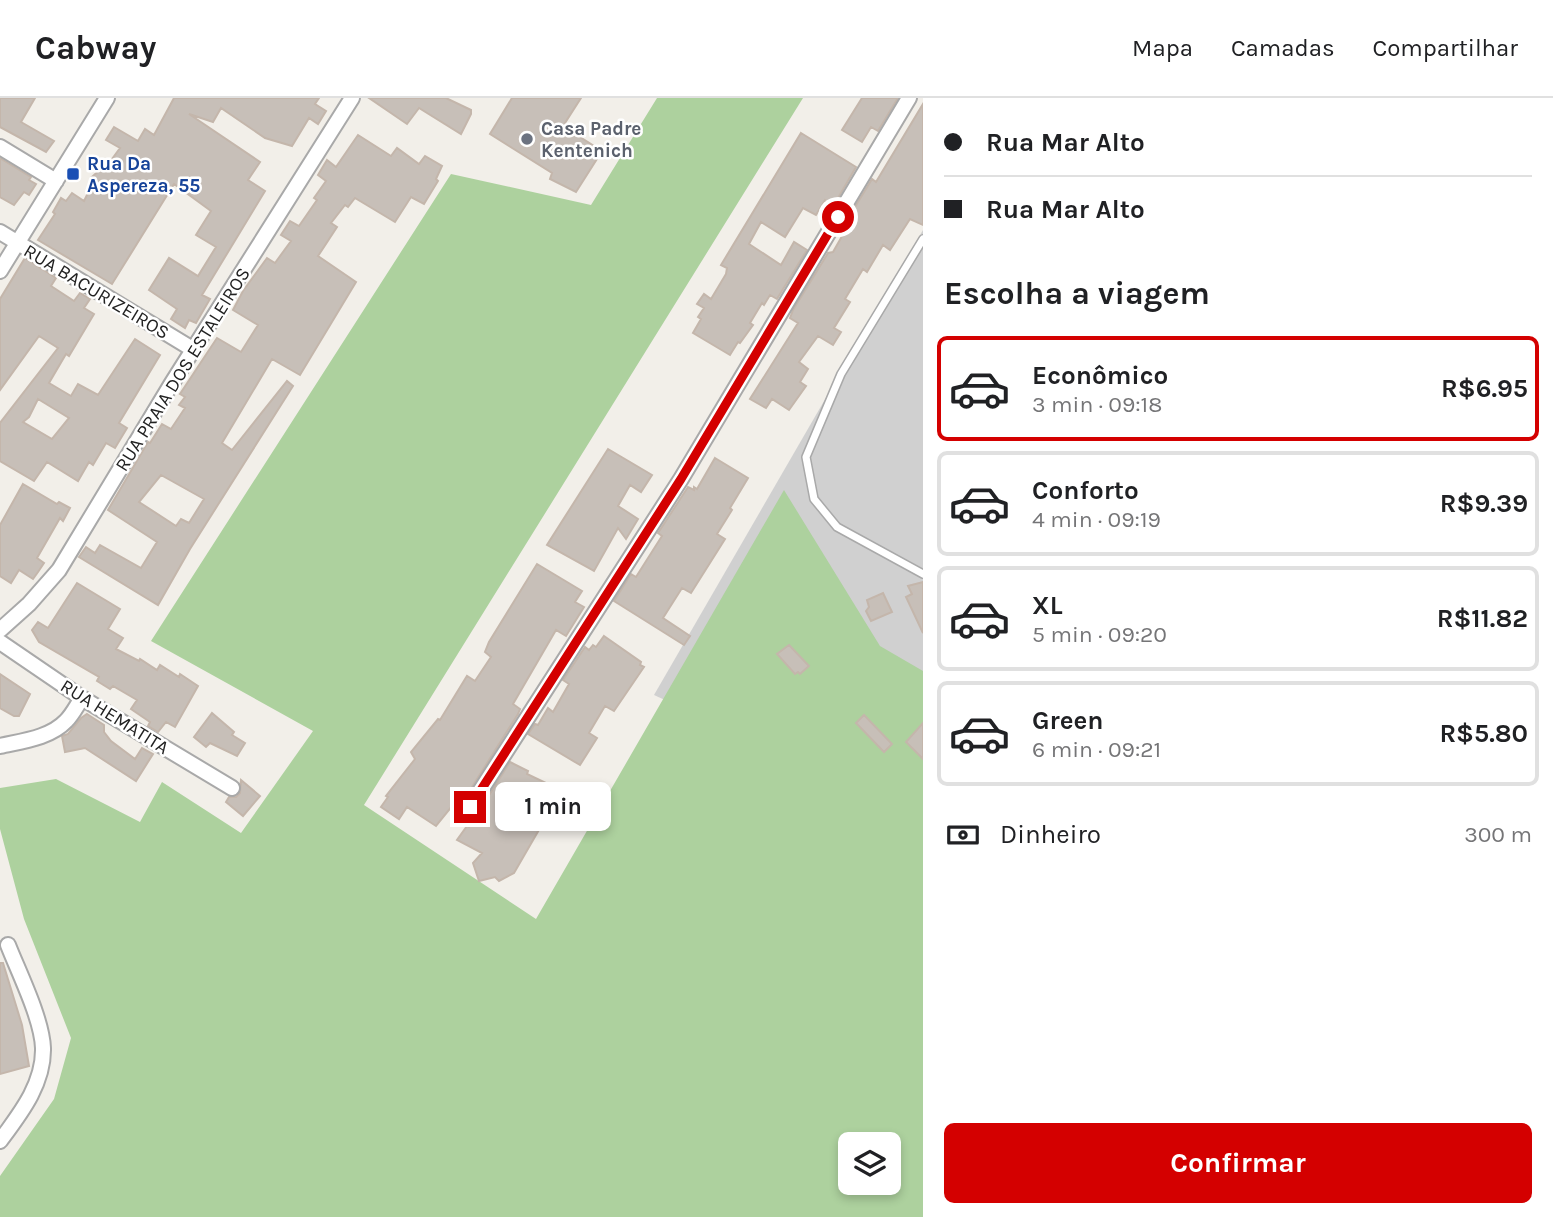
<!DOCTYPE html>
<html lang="pt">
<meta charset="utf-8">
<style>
:root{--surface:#fff;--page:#f2f2f2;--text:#202124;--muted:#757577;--line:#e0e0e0;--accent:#d40000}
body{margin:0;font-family:Karla,sans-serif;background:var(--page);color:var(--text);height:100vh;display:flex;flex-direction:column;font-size:26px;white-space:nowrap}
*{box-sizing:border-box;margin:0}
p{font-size:23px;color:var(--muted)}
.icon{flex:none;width:38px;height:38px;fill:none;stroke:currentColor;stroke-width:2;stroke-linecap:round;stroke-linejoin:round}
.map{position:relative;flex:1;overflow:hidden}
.side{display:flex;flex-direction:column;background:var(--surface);width:630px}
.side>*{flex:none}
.hud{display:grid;align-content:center;height:154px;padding:0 21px;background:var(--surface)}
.buttons{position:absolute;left:838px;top:1034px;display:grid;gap:14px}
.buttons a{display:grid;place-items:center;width:63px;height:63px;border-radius:10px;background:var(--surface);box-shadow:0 4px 10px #0003;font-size:35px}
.end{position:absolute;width:32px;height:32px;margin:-16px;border:9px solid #d40000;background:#fff;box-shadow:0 0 0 4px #fff}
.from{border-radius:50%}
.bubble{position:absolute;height:49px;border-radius:10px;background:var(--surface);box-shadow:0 4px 10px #0003;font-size:23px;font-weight:700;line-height:49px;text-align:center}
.hud b{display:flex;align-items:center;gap:24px;height:66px;font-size:26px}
.hud b+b{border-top:2px solid var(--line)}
.hud i{width:18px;height:18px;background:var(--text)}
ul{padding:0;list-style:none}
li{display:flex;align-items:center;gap:21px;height:105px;margin:0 14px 10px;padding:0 7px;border:4px solid var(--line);border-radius:10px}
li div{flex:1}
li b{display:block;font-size:26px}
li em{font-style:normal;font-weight:700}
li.current{border-color:var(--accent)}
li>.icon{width:63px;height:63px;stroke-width:1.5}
h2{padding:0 21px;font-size:32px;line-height:84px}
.pay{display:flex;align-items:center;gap:18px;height:77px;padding:0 21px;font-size:26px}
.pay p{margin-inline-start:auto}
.primary-button{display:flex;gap:14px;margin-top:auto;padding:14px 21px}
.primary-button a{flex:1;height:80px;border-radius:10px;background:var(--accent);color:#fff;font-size:28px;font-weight:700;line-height:80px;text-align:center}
header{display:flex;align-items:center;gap:42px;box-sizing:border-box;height:98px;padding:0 35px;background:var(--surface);border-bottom:2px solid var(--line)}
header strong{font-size:33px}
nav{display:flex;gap:38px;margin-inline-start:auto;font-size:24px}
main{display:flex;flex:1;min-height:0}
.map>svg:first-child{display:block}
</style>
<header>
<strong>Cabway</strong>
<nav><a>Mapa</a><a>Camadas</a><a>Compartilhar</a></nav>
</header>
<main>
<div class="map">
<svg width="923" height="1119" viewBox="0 0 923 1119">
<rect width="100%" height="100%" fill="#f2efe9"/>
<path fill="#d0d0d0" d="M923,132V721L654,597Z"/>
<path fill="#add19e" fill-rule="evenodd" d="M657,0H803L364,707L536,821L784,392L880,548L923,573V1119H0V1078L54,1001L71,940L24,821L0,731V690L56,681L140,724L162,684L241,735L313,633L151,543L451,76L591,107ZM850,1046H889V1085H850Z"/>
<path fill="#c7bfb8" stroke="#c4b6ab" stroke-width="2" fill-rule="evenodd" d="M0,0H35L21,24L54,43L46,54L0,29Z
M174,0H319L315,6L326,13L318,26L309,20L292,48L265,40L221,10L213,24L189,16L260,64L248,82L265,93L202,197L210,201L196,225L189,222L185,230L171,221L177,211L149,192L169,160L198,178L216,149L196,137L211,113L174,86L112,186L38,142L55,116L53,114L61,100L66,103L72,95L84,103L95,81L92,79L101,71L104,72L120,50L106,42L114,29L138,43L145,31L154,37Z
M369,0H446L471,12V16L461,36L419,10L407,26Z
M512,0H581L565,25L583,35L580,39L602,53L576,94L550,81L552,75L490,36Z
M862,0H898L878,33L871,29L862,44L842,32Z
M923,6V127L910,121L890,152L883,147L867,174L863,171L845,201L850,204L834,230L841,234L833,247L818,238L799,264L808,271L800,284L806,288L789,312L772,301L766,310L750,301L798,225L790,220L793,212L828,155L833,154L853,119L850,117L872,81L876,84Z
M801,35L856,69L834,107L825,102L816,117L803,110L785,139L761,124L749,146L781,167L794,144L807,152L777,201L770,197L764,207L762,205L750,225L753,227L740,245L738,244L730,257L693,235L701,221L698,219L704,210L697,206L704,196L711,201L726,176L727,170L721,167Z
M358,37L391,58L397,50L419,66L425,58L442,68L436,81L438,83L424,106L411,99L395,124L355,100L348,109L345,107L331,125L337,129L318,158L356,184L300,277L272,261L222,345L232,352L287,283L293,288L190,451L158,507L79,459L86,449L95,455L100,447L141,470L157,444L108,412L148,344L150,345L162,326L171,331L185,310L179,307L185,299L180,296L217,240L241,254L258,227L233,212L243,193L267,160L275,165L291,143L281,137L290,123L299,128L317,102L314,100L326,83L318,77L327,62L336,69ZM161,377L204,401L189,425L181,421L176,428L139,404Z
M0,60L31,79L29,82L36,86L29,97L24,94L14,107L0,99Z
M25,160L56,180L51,188L74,203L80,195L90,201L84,210L94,216L69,258L66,256L49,285L71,298L78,286L98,297L135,241L160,257L119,325L127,330L115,350L106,345L93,367L89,364L78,383L47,364L34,383L0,363V325L58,250L39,238L0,292V201ZM38,301L69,320L52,341L23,324L29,319Z
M608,351L652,377L641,394L630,387L618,408L638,421L626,441L618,430L594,473L547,447Z
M715,360L748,380L730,410L732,412L717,436L725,441L691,495L682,490L663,520L690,538L684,547L614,503L631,476L636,479L662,438L658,435L688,389L694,392V389L697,391Z
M23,386L57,406L59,404L70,410L63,423L60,420L37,460L44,465L38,474L33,481L19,472L11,485L0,478V427Z
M537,466L582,493L575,504L584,509L566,538L556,532L513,606L520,611L518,616L465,700L461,697L436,728L407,709L399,721L381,709L388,699L386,698L415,661L411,654L438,621L440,622L467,578L475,583L491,559L485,554L489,544Z
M923,484V535L906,499L912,496L908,488Z
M77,485L120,511L108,531L123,540L116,551L139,563L140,561L157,572L160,567L179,579L180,576L198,588L175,629L166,624L158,634L148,628L150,624L131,611L137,602L113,588L110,591L97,583L99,579L39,544L32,532L38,524L48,530Z
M883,495L892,514L871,523L866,513L869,509L867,502Z
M604,538L641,564L640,567L644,569L614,613L605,608L589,635L597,640L580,667L528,636L535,626L538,627L548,610L553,614L569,586L563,582L585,549L589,552L593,547L596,549Z
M789,547L809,568L800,576L798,574L795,576L777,556Z
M0,576L30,596L19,618H14L0,610Z
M212,615L234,634L232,637L245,645L237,658L210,645L206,649L194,639Z
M87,616L104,627V634L111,643L135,661L142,650L153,656L136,683L85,650L65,654L62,638L68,636L81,620Z
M864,617L892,646L884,654L856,625Z
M923,625V661L906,644Z
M510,664L528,673L527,676L550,687L532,716L544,723L514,775L499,783L495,779L479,783L473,765L482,755L457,742L467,728L469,729Z
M241,682L260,698L243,718L226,704L229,699H236L240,695Z
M0,865H3L22,927L29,968L0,976Z"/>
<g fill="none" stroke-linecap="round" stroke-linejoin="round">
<defs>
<path id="lane" d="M923,141L841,276L806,359L814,401L837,429L923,476"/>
<path id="street" d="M0,49L56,83
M0,134L194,252
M0,173L107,0
M0,532L29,506L59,472L172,285L352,0
M0,544L82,600L232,690
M0,648C22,643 50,640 66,623C73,616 77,607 82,600
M470,709L681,381L909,0
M0,1043C20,1016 44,986 43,950C42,921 19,875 8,847"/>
</defs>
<use href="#lane" stroke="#a9a9a9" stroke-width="10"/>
<use href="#street" stroke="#a9a9a9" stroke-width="18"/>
<use href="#lane" stroke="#fff" stroke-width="7"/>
<use href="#street" stroke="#fff" stroke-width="14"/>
</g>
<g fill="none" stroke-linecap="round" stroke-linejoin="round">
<path stroke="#d40000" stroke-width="9" d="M470,709L681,381L838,119"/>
</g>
<circle fill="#6b7280" stroke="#fff" stroke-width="2.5" cx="527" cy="41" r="7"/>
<rect fill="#1a4fb4" stroke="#fff" stroke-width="2.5" x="66" y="69" width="14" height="14" rx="3.5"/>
<g text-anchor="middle" stroke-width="5" stroke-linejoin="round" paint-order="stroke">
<g font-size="19" font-weight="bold" fill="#5b616d" stroke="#fff" text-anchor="start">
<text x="541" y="37">Casa Padre<tspan x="541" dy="22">Kentenich</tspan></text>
</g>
<g font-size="19" font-weight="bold" fill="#164399" stroke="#fff" text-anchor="start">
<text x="87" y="72">Rua Da<tspan x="87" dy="22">Aspereza, 55</tspan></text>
</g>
<g font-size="19" fill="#222" stroke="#fff">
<text transform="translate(97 193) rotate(31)" y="7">RUA BACURIZEIROS</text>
<text transform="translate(182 271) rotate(-58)" y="7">RUA PRAIA DOS ESTALEIROS</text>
<text transform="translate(115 618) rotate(32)" y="7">RUA HEMATITA</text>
</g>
</g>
</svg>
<div class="buttons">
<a><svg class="icon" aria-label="layers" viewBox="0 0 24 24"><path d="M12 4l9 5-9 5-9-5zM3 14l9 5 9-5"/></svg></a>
</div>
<i class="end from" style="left:838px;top:119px"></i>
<i class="end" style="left:470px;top:709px"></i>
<div class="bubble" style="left:495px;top:684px;width:116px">1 min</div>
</div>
<section class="side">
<div class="hud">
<b><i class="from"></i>Rua Mar Alto</b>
<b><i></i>Rua Mar Alto</b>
</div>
<h2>Escolha a viagem</h2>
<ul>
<li class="current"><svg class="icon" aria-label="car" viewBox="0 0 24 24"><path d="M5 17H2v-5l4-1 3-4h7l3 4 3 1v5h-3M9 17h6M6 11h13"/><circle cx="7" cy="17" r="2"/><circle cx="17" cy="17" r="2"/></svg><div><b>Econômico</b><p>3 min · 09:18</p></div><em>R$6.95</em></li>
<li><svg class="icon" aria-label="car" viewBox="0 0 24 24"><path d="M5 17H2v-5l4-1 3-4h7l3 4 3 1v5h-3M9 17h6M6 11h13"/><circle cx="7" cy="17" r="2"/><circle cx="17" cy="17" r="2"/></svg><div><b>Conforto</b><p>4 min · 09:19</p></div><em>R$9.39</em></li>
<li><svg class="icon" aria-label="car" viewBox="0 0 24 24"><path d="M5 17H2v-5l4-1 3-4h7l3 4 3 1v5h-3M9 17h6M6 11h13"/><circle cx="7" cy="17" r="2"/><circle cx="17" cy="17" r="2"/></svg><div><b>XL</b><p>5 min · 09:20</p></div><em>R$11.82</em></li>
<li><svg class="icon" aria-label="car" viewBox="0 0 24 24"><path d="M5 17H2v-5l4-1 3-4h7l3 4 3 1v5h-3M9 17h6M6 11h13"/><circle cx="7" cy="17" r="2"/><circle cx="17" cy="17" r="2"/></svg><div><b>Green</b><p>6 min · 09:21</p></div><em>R$5.80</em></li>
</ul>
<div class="pay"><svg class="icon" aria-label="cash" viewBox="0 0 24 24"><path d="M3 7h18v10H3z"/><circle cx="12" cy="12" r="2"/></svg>Dinheiro<p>300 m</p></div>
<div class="primary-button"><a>Confirmar</a></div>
</section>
</main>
